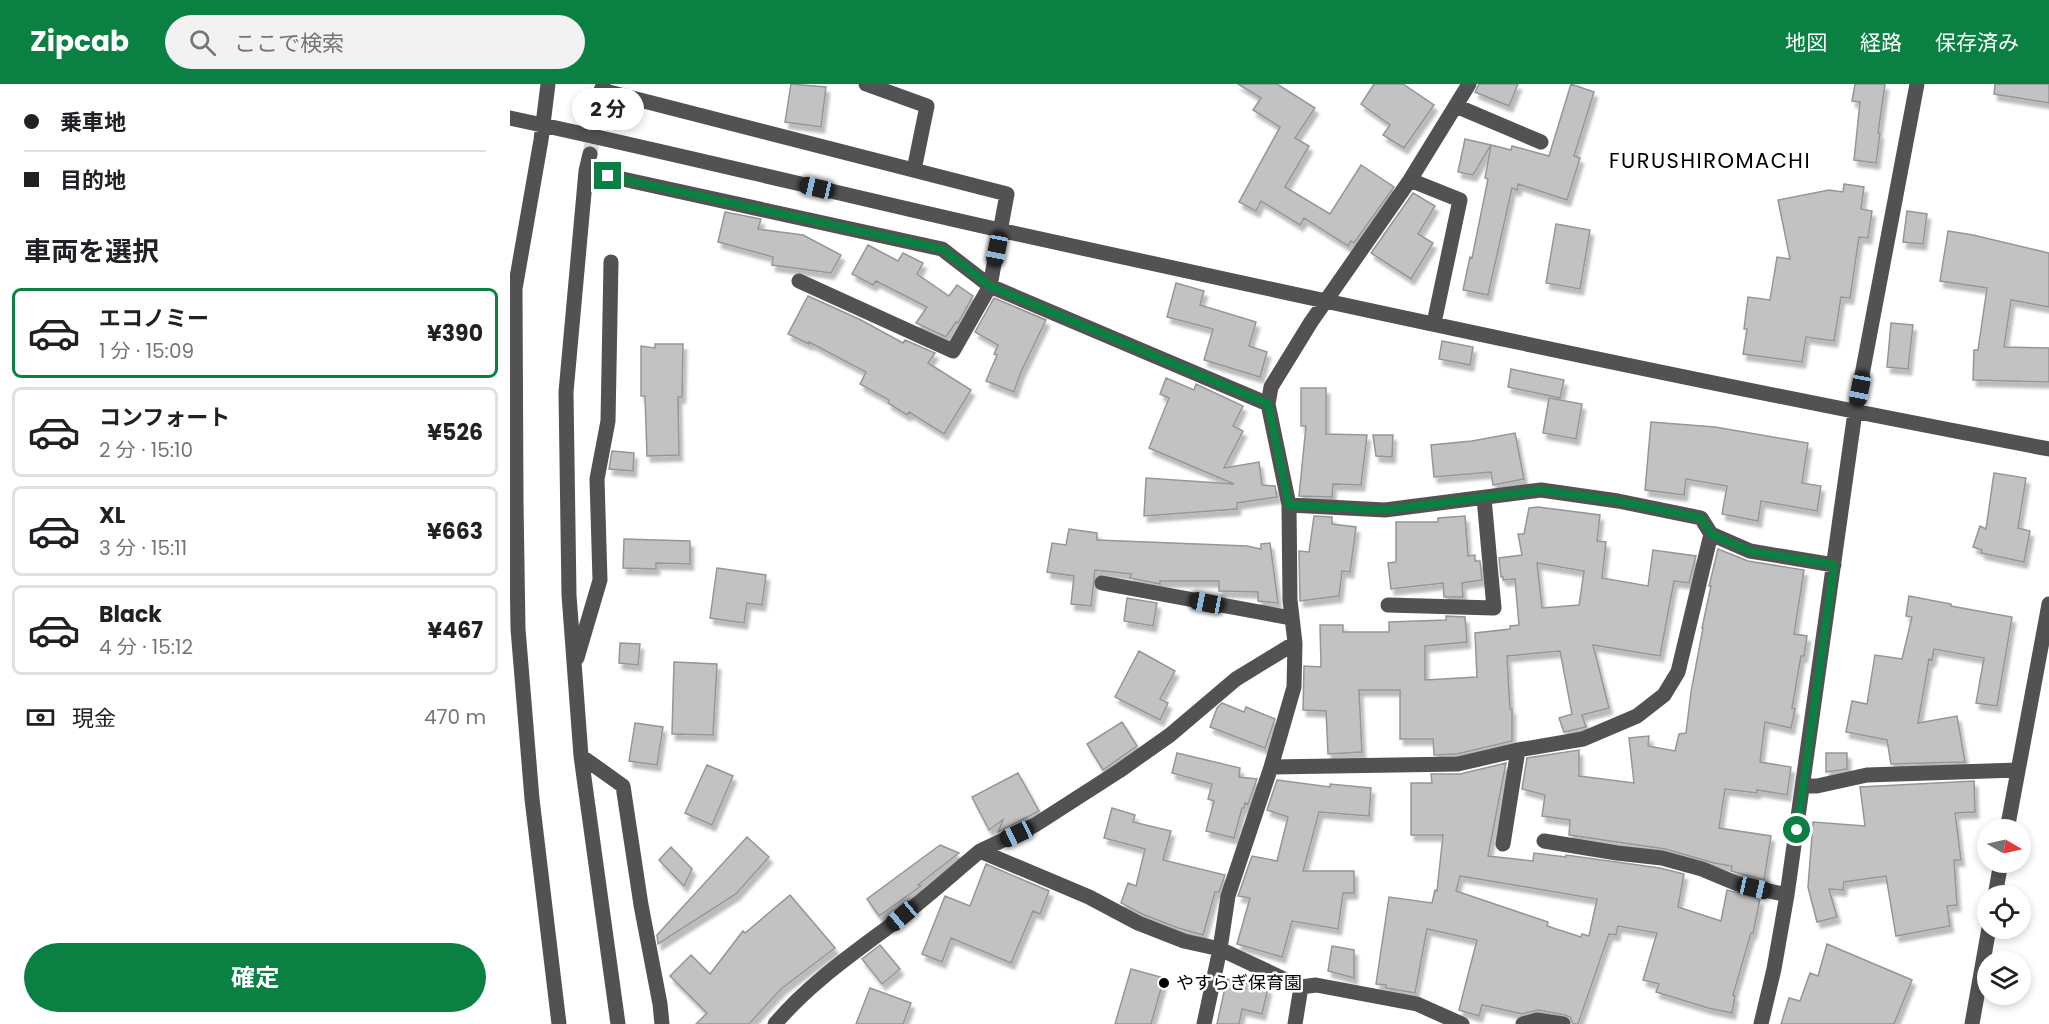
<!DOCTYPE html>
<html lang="ja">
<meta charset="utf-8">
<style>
:root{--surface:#fff;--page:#f2f2f2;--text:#202124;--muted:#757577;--line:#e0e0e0;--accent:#0b8043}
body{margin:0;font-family:Poppins,"Noto Sans JP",sans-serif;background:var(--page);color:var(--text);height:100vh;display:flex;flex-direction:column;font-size:22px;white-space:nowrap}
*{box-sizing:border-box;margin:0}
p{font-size:20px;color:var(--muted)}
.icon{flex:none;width:33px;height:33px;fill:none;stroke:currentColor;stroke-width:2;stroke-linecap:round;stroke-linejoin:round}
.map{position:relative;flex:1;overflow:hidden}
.panel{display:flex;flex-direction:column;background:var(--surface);width:510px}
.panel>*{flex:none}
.guide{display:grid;align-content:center;height:132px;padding:0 24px;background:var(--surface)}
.needle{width:39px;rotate:99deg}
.buttons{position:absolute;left:1467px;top:735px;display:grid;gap:12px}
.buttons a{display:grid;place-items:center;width:54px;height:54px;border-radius:50%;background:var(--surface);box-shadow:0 3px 9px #0003;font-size:30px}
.end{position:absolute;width:27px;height:27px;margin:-14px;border:8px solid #0b8043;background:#fff;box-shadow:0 0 0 3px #fff}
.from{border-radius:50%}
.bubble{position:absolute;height:42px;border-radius:21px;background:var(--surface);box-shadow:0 3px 9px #0003;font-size:20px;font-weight:700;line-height:42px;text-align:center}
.car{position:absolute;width:18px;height:36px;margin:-18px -9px;border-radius:8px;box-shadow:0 0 4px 2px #0007;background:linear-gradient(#222 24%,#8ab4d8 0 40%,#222 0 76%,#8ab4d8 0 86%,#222 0)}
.guide b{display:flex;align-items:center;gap:21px;height:57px;font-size:22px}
.guide b+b{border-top:2px solid var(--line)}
.guide i{width:15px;height:15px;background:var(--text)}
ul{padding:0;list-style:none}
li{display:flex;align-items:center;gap:18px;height:90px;margin:0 12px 9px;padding:0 12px;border:3px solid var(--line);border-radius:9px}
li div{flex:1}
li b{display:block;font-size:22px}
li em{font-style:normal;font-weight:700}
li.selected{border-color:var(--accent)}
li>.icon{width:54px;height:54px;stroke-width:1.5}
h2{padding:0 24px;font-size:27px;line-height:72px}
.pay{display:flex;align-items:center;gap:15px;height:66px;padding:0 24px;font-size:22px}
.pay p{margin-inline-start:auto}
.cta{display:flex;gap:12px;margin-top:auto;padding:12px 24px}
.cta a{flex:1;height:69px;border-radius:36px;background:var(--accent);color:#fff;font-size:24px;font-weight:700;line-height:69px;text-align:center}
header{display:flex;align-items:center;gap:36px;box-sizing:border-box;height:84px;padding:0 30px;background:var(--accent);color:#fff}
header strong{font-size:28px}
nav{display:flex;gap:33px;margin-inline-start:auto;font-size:21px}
.search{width:420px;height:54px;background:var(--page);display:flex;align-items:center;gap:15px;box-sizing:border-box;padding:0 21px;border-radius:33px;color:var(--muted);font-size:22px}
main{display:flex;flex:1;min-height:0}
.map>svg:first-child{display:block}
</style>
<header>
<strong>Zipcab</strong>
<div class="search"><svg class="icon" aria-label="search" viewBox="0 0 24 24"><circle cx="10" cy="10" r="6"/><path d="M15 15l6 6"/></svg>ここで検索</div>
<nav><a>地図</a><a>経路</a><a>保存済み</a></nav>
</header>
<main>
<section class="panel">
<div class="guide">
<b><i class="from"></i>乗車地</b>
<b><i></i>目的地</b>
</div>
<h2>車両を選択</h2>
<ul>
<li class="selected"><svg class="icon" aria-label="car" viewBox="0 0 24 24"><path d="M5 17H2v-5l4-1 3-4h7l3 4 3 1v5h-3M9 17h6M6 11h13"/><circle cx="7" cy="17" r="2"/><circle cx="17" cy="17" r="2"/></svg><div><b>エコノミー</b><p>1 分 · 15:09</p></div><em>¥390</em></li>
<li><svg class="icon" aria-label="car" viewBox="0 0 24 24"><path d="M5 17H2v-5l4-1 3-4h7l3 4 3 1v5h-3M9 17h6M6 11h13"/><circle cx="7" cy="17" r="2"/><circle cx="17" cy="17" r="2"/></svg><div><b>コンフォート</b><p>2 分 · 15:10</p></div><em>¥526</em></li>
<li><svg class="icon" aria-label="car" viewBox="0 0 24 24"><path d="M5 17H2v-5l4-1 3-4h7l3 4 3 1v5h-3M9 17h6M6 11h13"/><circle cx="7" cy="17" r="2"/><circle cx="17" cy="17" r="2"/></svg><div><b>XL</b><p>3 分 · 15:11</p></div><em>¥663</em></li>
<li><svg class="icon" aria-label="car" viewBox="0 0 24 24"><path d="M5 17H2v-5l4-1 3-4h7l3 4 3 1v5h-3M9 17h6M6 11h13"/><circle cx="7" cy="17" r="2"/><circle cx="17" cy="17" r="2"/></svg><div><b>Black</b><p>4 分 · 15:12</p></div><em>¥467</em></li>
</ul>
<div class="pay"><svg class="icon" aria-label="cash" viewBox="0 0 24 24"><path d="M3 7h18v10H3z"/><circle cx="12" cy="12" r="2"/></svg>現金<p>470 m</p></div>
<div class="cta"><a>確定</a></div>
</section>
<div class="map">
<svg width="1539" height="940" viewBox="0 0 1539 940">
<defs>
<filter id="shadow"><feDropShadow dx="3.5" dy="6" stdDeviation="1.5" flood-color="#0004"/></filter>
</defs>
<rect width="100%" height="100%" fill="#fff"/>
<path fill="#c2c2c2" stroke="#969696" stroke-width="1.5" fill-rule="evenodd" filter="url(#shadow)" d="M281,0L316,3L311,43L275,38Z
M728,0H767L805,24L785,54L799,62L775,103L820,130L851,81L884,103L844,159L841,157L838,162L794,134L790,141L751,117L746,127L729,118L770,43L743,26L751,14Z
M864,0H893L924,21L894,64L873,51L880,41L851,20Z
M969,0H1008L999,22L965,8Z
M1061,0L1084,8L1064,72L1070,74L1057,116L1008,100L1007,106L1002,104L978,211L953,206L960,173L962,174L978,95L975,94L981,61L1001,66L1002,62L1039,72Z
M1345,0H1375L1368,49H1370L1366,79L1344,76L1350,18L1342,17Z
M1485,0H1539V19L1484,10Z
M955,55L981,61L963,91L948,88Z
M1334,100L1354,103L1351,125L1362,127L1358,154L1349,153L1340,214L1331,213L1324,257L1296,253L1292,278L1233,270L1237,245H1234L1238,213L1260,216L1267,173L1280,175L1268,116L1319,106L1333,108Z
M903,109L925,122L908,150L923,159L901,195L861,169Z
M1397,127L1417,130L1413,160L1393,158Z
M215,128L251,135L248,145L293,151L331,171L321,189L262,181L263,173L208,158Z
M1046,140L1080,146L1070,205L1036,199Z
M1438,147L1463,151L1539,169V223L1501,216L1494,263L1539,264V298L1463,296L1464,266H1468L1477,204L1430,197Z
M358,161L388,177L393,169L413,179L407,190L439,212L447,201L463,212L448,239L446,238L436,253L406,239L417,223L366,197L363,201L342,190Z
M666,199L694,207L690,221L746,238L739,262L757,268L750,293L694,276L703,245L657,233Z
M298,212L349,235L393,259L395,256L425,269L418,279L461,306L434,350L399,328L397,331L378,319L379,316L350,300L356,288L299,258V260L278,250Z
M484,214L536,236L510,290L504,308L476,297L487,271L484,270L488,261L465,248Z
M1381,239L1403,241L1398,285L1377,283Z
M932,257L963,263L960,281L929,275Z
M145,260H173L172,313H168L169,371L137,372L135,312H131V262L145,264Z
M1001,285L1054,296L1050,314L998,303Z
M656,294L684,306L686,300L733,322L723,342L733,347L714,384L749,378L752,401L765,402L767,413L727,419V425L634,432L636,394L724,400L639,364L659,314L650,310Z
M791,304H816V350L857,351L851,401L823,400L822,413L789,412L796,342H791Z
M1039,314L1072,320L1066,355L1033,349Z
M1141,338L1205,343L1298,359L1292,399L1311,402L1307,427L1251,417L1248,437L1212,430L1217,402L1176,395L1174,411L1135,406Z
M1005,349L1014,395L983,401L981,388L924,393L921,361L962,357Z
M863,351H883L882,373L866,372Z
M102,367L124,369L123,387L99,385Z
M1484,389L1516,394L1508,444L1520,447L1514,478L1471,469L1472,466L1463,463L1470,442L1476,445Z
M1028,423L1090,431L1087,457L1096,458L1092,494L1138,502L1143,466L1186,472L1179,499L1164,497L1150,572L1083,561L1099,624L1072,631L1076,643L1054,648L1049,634L1062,630L1050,567L997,572L1000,625H1002V657L947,670L924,671L923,655H890V606H849L852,668L818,670L816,627L793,626L794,582L811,583L810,541H833V548H879V538L936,536V532L955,533L957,558L915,562V596L967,593L965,549L1000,545V542L1009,541L1005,495L993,496V493H991L989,474L1012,471L1008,450H1014L1019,424ZM1027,479L1074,487L1069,521L1032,524Z
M804,432L822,433V440L846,443L840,488L832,487L829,512L790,517L789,467L799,468Z
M955,432L958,472L965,471V477H970L972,496L952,499L953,513H934L933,499L881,505L878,479L886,478V438H928V434Z
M559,445L587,449V456L737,462L751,465V460L760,459L768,519L748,517V508L709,507V497H650V500L620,494L621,490L585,486L581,522L561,520L564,492L537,488L542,459L556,461Z
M114,455L180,457V480L146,479V485L113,484Z
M1208,465L1238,477L1294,486L1284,550L1297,552L1294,572H1291L1282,624L1285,625L1281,644L1255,638L1250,678L1281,683L1277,711L1247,706V709L1215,705L1209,744L1261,752L1254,796L1221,787L1222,782L1204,779L1155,765L1059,751L1060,736L1032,732L1035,711L1012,705L1017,674L1069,666V692L1124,699L1119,654L1139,652L1138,662L1165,667L1169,650L1176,649L1181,608L1193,544H1192L1201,502H1199Z
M207,484L256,491L252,521L237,519L234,539L200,534Z
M1399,512L1441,520V522L1502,533L1487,622L1466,619L1474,574L1424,565L1422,576L1419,575L1408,639L1447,632L1455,678L1381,680L1377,656L1336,648L1342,617L1357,620L1365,571L1392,575L1402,533L1396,532Z
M617,514L647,519L643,542L614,537Z
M110,559L130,560L128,581L109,579Z
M629,567L665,587L650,615L658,619L650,636L605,613Z
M164,578L207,580L203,651L162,650Z
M712,619L734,628L736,623L765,635L755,664L700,643L707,624Z
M612,638L627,662L593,686L577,660Z
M125,639L153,643L147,681L119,677Z
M667,669L730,684L729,693L747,695L738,720L735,719L734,724H732L724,754L696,747L704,717L698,715L702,700L662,689Z
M1316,669H1337V685L1316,688Z
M996,679L978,772L1023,777L1024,769L1056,773V771L1150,784L1174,790L1168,823L1211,837L1217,806L1250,815L1243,849H1241L1223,911L1225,912L1222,929L1198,924L1146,908L1149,900L1133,896L1147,849L1108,842L1106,851L1099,850L1068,940H1063L1060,933L1055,931L1028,926L1012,930L972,921L969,932L949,926L967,856L917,845L905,909L876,904V901L866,900L879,813L922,819L925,806L927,807L933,751H901V699H922L921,690H950ZM950,792L1087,815L1079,852L1072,850L1071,853L1037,842L1038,838L946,807Z
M197,681L223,692L202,741L175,729Z
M508,689L529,727L488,748L493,736L479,746L462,713Z
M767,696L820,703V700L861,704L859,732L809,728L793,787H844V809H833L828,845L782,837L772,873L727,860L740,814L728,812L742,772L767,777L778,733L757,726Z
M1464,697L1465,728L1445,729L1451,776H1444L1447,821L1437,822L1440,842L1386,852L1376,792L1334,798L1333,806L1319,805L1327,833L1307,838L1298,803L1303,738L1355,742L1350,703Z
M602,724L625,731L623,738L661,747L653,776L715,791L709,808H705L693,851L668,844L632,830L611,819L618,799L626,802L635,765L594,754Z
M237,753L259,773L226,810L148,860L147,851Z
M430,761L449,769L408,801L411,802L369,832L357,815Z
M161,763L182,785L174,802L149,776Z
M476,780L539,807L530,830L523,827L501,879L441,854L432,878L412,870L435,812L460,822Z
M280,811L325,864L271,905L239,940H186L197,929L160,892L181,871L200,890L233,847L235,849Z
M1317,860L1402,896L1384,940H1271L1279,914L1290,917L1300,889L1308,892Z
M370,861L390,885L372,900L352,875Z
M822,862L844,866V894L818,887Z
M621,885L654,894L641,940H605Z
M717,895L758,904L752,930L732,925L729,940H707Z
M360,904L401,919L393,940H346Z"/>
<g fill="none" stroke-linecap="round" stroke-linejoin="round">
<path stroke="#d9d9d9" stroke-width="15" stroke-dasharray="15 8" stroke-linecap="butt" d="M80,70L88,26"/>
<path stroke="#525252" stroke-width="15" d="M38,0L31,56L5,205L6,417L8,545L22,715L49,940
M356,0L417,22L404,86
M91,6L497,110L480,202L443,267L289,197
M946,22L1031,58
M88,26L93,0
M0,34C165,69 329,110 494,147C841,223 1189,299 1539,365
M80,70L76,87L56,308L59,511L71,672L108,940
M76,87L432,165L480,202L758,320
M900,96L950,116L924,239
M779,421L875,426L1031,406L1108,417L1191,434L1201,450
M592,499L781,534
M878,521L984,524L974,414
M785,559L726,595L660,651L609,687L525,741L470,767L579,813L628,839L674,857L710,865L791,903L806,901L907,920L952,940
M67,574L90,496L87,395L98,337L101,178
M71,672L113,702L131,821L150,920L152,940
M761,683L948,680L1008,666L1073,655L1127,632L1154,611L1168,588L1201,450L1240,467L1324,481
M1294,702H1307L1357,691L1508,686
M1497,746L1539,520
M1034,757L1107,769L1152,774L1192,785L1228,800L1277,811
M993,760L1008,666
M1485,812L1491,778
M265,940C297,902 338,873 377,844C409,820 439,793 470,767
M694,940L710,865L718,812L761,683L784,603L785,559L780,516L779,421L758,320L761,303L801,238L900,96L959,0
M785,940L791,903
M1013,940L1027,936L1053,940
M1251,940L1264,885L1277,811L1345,328L1407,0
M1462,940L1479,844"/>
</g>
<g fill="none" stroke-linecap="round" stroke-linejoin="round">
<path stroke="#0b8043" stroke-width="8" d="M98,92L432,165L480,202L758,320L779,421L875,426L1031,406L1108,417L1191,434L1201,450L1240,467L1324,481L1287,746"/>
</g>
<circle fill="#000" stroke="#fff" stroke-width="2" cx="654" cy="899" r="6"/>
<g text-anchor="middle" stroke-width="5" stroke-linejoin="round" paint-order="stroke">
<g font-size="18" fill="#000" stroke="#fff" text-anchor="start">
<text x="666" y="905">やすらぎ保育園</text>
</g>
<g font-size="21" letter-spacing="1.5" fill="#000" stroke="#fff">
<text x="1200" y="84">FURUSHIROMACHI</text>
</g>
</g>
</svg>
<div class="buttons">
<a><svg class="needle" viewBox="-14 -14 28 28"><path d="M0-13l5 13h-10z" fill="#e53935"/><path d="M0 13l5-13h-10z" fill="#757577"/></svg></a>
<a><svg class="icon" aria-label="locate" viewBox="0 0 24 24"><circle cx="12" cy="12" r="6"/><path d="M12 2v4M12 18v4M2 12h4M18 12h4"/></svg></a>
<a><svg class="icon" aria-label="layers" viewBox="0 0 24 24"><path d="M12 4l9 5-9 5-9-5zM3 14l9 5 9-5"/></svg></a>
</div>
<i class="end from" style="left:1287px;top:746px"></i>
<i class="end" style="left:98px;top:92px"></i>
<div class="bubble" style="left:62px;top:4px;width:72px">2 分</div>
<i class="car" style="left:307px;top:104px;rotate:283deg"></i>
<i class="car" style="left:487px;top:165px;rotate:191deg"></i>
<i class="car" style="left:1350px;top:305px;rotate:191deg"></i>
<i class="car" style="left:697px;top:519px;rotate:281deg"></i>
<i class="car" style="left:507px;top:750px;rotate:245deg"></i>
<i class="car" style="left:1244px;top:804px;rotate:103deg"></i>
<i class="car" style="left:392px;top:832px;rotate:230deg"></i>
</div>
</main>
